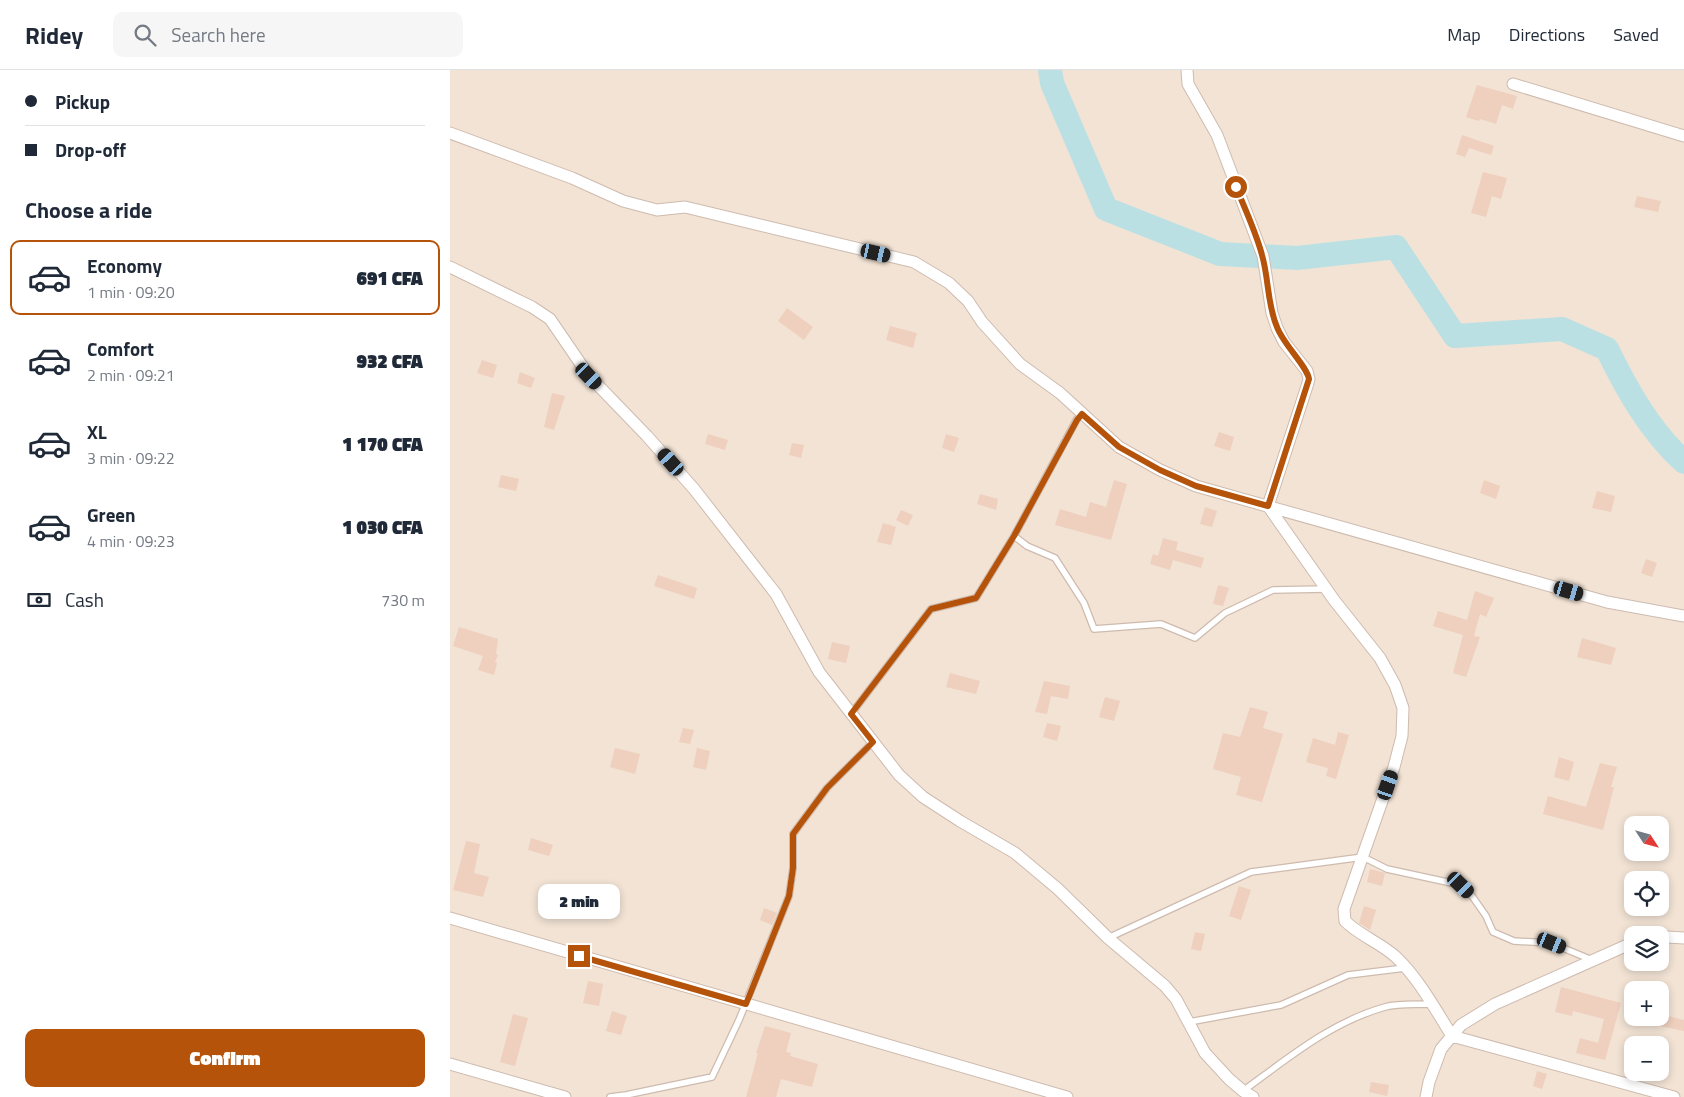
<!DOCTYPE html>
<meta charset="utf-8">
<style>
:root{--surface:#fff;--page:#f6f6f7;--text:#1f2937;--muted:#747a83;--line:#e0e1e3;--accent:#b45309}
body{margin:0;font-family:"Titillium Web",sans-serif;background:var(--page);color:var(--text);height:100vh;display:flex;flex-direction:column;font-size:19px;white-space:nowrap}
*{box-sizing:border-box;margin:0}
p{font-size:16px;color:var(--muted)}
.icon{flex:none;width:28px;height:28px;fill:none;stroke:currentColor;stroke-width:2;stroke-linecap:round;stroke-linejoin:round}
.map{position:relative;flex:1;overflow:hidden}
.details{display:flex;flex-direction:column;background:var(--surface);width:450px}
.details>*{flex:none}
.banner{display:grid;align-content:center;height:110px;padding:0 25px;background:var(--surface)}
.needle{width:32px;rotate:126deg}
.tools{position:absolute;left:1174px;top:746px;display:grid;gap:10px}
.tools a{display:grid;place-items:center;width:45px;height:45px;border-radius:10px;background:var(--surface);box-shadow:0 2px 8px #0003;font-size:25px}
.end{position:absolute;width:22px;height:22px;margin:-11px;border:6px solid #b45309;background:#fff;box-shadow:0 0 0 2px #fff}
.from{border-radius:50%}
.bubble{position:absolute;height:35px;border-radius:10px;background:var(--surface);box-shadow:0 2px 8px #0003;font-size:16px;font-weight:800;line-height:35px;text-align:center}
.car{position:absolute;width:15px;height:30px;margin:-15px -8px;border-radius:6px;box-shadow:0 0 4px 1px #0007;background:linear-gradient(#222 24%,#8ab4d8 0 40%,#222 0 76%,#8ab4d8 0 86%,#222 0)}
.banner b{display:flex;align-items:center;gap:18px;height:48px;font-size:19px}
.banner b+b{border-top:1px solid var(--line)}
.banner i{width:12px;height:12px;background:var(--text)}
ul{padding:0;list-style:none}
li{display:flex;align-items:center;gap:15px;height:75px;margin:0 10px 8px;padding:0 15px;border:2px solid transparent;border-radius:10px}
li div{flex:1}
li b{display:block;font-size:19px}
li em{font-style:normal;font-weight:800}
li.active{border-color:var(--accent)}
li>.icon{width:45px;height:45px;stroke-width:1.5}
h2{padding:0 25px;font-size:22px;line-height:60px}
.pay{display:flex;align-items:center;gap:12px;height:55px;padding:0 25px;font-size:19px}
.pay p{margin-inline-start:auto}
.button{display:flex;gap:10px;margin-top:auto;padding:10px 25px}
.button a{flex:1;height:58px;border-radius:10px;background:var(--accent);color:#fff;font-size:20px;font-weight:800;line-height:58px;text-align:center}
header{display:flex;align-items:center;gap:30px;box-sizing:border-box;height:70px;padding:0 25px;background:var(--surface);border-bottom:1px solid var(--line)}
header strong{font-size:24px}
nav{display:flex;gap:28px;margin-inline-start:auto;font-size:18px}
.search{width:350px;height:45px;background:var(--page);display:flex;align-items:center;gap:12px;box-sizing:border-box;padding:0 18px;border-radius:10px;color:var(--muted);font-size:19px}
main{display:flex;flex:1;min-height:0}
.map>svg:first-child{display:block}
</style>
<header>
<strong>Ridey</strong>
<div class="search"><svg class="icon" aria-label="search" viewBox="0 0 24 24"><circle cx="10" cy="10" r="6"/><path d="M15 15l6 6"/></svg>Search here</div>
<nav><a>Map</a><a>Directions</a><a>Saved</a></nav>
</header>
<main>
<section class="details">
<div class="banner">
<b><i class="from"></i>Pickup</b>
<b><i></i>Drop-off</b>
</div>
<h2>Choose a ride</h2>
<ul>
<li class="active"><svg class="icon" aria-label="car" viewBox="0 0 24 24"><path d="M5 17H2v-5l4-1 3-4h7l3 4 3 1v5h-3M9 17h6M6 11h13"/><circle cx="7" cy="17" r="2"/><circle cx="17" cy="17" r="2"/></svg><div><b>Economy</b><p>1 min · 09:20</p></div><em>691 CFA</em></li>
<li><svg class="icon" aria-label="car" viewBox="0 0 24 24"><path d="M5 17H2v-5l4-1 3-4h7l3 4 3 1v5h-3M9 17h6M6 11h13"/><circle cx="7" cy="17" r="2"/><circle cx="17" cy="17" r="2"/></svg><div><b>Comfort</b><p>2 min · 09:21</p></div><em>932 CFA</em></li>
<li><svg class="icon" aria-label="car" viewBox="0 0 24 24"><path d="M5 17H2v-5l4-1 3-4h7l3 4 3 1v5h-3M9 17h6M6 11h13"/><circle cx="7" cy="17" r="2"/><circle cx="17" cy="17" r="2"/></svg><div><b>XL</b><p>3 min · 09:22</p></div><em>1 170 CFA</em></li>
<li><svg class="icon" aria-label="car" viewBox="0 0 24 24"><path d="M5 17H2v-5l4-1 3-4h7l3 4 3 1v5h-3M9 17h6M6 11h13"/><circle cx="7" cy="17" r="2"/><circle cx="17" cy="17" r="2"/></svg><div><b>Green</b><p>4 min · 09:23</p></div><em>1 030 CFA</em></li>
</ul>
<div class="pay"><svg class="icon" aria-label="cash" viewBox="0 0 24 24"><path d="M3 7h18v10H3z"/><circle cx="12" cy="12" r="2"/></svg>Cash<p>730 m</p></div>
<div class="button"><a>Confirm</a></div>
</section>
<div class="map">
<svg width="1234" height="1027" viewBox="0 0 1234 1027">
<rect width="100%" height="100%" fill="#fbf1e5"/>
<path fill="#f2e3d4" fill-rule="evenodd" d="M0,0H1234V1027H0ZM1182,755H1210V782H1182ZM1182,810H1210V838H1182ZM1182,865H1210V892H1182ZM1182,920H1210V948H1182ZM1182,975H1210V1002H1182Z"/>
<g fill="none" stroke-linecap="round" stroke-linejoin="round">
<path stroke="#bbe0e4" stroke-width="24" d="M600,0L602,13L656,139L770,184L847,188L946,177L1005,266L1112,259L1157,279C1177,320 1200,361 1234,392"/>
</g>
<path fill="#efcfbe" d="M1027,15L1067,26L1063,39L1052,35L1046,54L1030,49L1029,51L1016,47Z
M1012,65L1044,76L1041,85L1019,78L1015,87L1006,84Z
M1033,102L1057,108L1051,129L1042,126L1036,147L1021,143Z
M1187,126L1211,131L1208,142L1184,137Z
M337,238L363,257L354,270L328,251Z
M440,256L467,263L463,278L436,270Z
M32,290L47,295L43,308L27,303Z
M70,302L85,308L81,318L67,313Z
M102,323L115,326L104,360L94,357Z
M769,362L784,367L780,381L764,376Z
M258,364L278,370L275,380L255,374Z
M496,364L509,368L504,382L492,378Z
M342,373L354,375L351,388L339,385Z
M51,405L69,409L66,421L48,417Z
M664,410L677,414L661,470L605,455L610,439L636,447L640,432L656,437Z
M1034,410L1050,416L1046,429L1030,423Z
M1147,421L1165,426L1161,442L1142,438Z
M530,424L548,429L546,440L527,434Z
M755,437L767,441L762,457L750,454Z
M451,440L463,445L458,456L446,450Z
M433,453L446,457L441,475L427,472Z
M713,468L728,472L726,480L754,488L751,498L723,490L720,500L700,494L703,484L708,486Z
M1196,489L1207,493L1202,507L1191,503Z
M208,505L247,518L244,529L204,516Z
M768,515L779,518L773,536L763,534Z
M1025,521L1044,528L1036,547L1030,544L1024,566L1030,567L1016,607L1003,603L1013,565L983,556L988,541L1017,550Z
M9,557L48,569L46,584L48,585L45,592L47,593L44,605L28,600L33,586L3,576Z
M1132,568L1166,578L1161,595L1127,587Z
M382,572L400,576L396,593L378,589Z
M500,603L530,611L526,624L496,617Z
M594,611L620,616L618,629L601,626L597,644L585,642Z
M655,627L670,631L664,651L649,647Z
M800,637L818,642L813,658L833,664L812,732L786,725L791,707L763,699L773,663L790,667Z
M597,653L611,656L607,671L593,667Z
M233,658L244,660L240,674L229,672Z
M888,662L899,665L886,709L876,706L878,698L856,692L863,668L885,675Z
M165,678L190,684L185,704L160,697Z
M247,678L260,681L256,700L243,697Z
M1109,687L1124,692L1119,711L1104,707Z
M1150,693L1167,697L1161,717H1164L1153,760L1093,744L1098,726L1136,737Z
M81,768L103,775L99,786L78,780Z
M16,771L30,774L24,803L39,807L33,827L3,820Z
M920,799L935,803L932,816L917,812Z
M789,816L801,820L791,850L779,846Z
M914,836L926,840L920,860L909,853Z
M314,838L327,843L322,855L310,850Z
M745,862L755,864L751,881L741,879Z
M138,911L153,914L149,936L133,933Z
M1111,917L1171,933L1155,990L1126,983L1130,968L1148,973L1154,949L1123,941L1122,946L1105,942Z
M162,941L177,946L171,965L156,961Z
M63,944L78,948L65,996L50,992Z
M1210,944L1234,950V961L1210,956Z
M315,956L341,963L336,982L341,983L340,986L368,994L362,1017L331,1009L326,1027H296L308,983H306Z
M1087,1001L1097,1004L1092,1019L1083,1016Z
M921,1012L939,1015L937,1026L919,1022Z"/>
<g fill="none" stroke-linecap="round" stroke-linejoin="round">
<defs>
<path id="service" d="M633,344L627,349L564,466L577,476L605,488L634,533L644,559L711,554L745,568L775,543L823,520L876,519
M401,644L481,539L526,528L564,466
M658,868L801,802L913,787L937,799L1011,815L1022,826L1036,846L1043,862L1064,871L1101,873L1142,890
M739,952L831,935L898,905L955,898
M793,1021C837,989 881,952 935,937C949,933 967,935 982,934
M160,1027L176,1025L262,1007L289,950L339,826L343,798V764L377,718L423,672"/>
<path id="minor" d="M737,0L738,14L767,65L813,186L822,243L827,258L834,272L857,301L859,309L858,313L818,436
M1063,14L1234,66
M0,63L122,108L173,131L207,140L235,137L464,192L499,213L518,231L532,252L570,294L610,323L669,377L710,400L746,416L1157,532L1234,546
M0,197L82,237L100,249L139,306L197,366L244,419L326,524L369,602L449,705L473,727L510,751L565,783L608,819L658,868L715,916L726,929L755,983L779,1009L793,1021L803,1027
M818,436L884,530L930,588L945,615L953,638L952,666L944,697L894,839L895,851C910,866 931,873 946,887C969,909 985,939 1002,966L1224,1027
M0,848L617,1027
M1210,868L1217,867L1234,868
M0,994L115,1027
M976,1027L979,1012L991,979L1011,955L1045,934L1182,873"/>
</defs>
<use href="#service" stroke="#cebbaf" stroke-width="8"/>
<use href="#minor" stroke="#cebbaf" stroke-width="13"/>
<use href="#service" stroke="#fff" stroke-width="5.5"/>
<use href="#minor" stroke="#fff" stroke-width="11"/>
</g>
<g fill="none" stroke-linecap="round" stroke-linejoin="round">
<path stroke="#b45309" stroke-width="6" d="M129,886L296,934L339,826L343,798V764L377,718L423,672L401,644L481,539L526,528L564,466L627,350L632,344L669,377L710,400L746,416L818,436L859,309C857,296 833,274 827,257C817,234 819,209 812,185C806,162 795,139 786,117"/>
</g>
</svg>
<div class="tools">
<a><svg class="needle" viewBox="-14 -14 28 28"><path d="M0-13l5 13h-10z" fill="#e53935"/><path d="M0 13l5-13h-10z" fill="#747a83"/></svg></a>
<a><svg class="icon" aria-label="locate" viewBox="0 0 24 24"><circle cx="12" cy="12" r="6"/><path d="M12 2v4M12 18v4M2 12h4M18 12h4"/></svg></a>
<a><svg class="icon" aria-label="layers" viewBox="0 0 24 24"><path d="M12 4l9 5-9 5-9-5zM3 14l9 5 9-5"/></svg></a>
<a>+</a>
<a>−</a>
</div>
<i class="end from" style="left:786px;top:117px"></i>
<i class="end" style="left:129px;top:886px"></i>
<div class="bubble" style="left:88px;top:814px;width:82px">2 min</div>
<i class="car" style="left:426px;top:183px;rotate:103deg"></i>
<i class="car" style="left:139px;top:306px;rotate:136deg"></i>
<i class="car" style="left:221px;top:392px;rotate:318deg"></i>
<i class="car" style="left:1119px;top:521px;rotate:106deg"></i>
<i class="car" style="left:938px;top:715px;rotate:19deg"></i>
<i class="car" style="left:1011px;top:815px;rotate:134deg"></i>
<i class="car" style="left:1102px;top:873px;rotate:112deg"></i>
</div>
</main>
